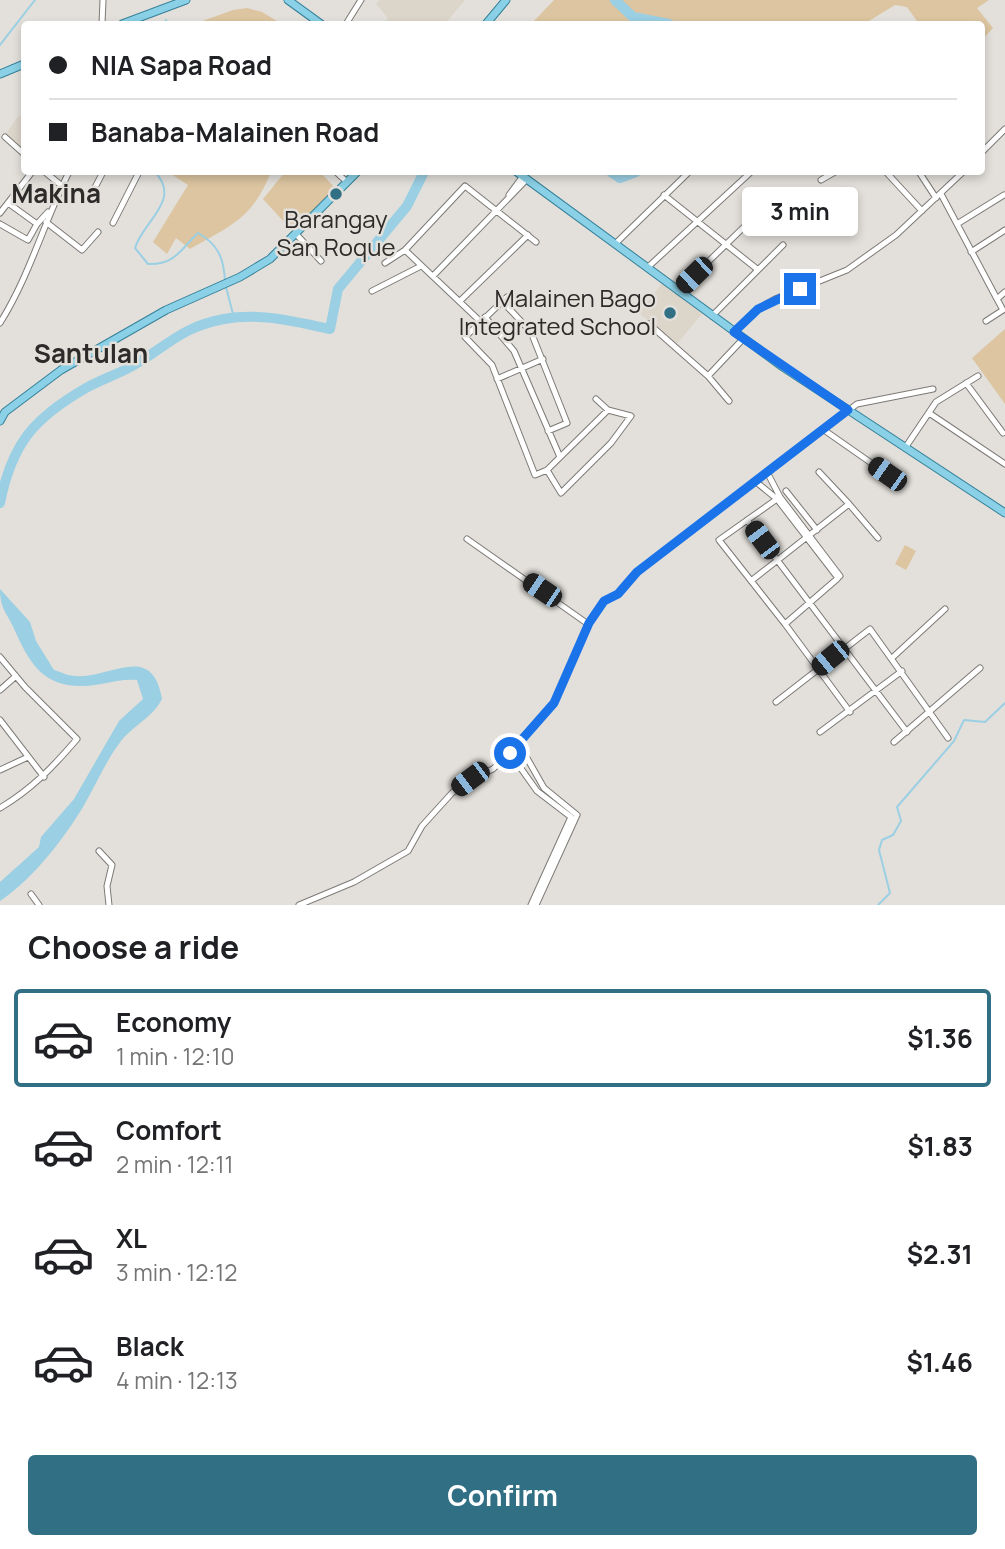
<!DOCTYPE html>
<meta charset="utf-8">
<style>
:root{--surface:#fff;--page:#f2f2f2;--text:#202124;--muted:#757577;--line:#e0e0e0;--accent:#316f84}
body{margin:0;font-family:Manrope,sans-serif;background:var(--page);color:var(--text);height:100vh;display:flex;flex-direction:column;font-size:26px;white-space:nowrap}
*{box-sizing:border-box;margin:0}
p{font-size:23px;color:var(--muted)}
.icon{flex:none;width:38px;height:38px;fill:none;stroke:currentColor;stroke-width:2;stroke-linecap:round;stroke-linejoin:round}
.map{position:relative;height:905px;overflow:hidden}
.details{display:flex;flex-direction:column;background:var(--surface);flex:1}
.details>*{flex:none}
.hud{position:absolute;left:21px;top:21px;width:964px;height:154px;border-radius:7px;box-shadow:0 4px 10px #0003;display:grid;align-content:center;height:154px;padding:0 28px;background:var(--surface)}
.end{position:absolute;width:32px;height:32px;margin:-16px;border:9px solid #1a73e8;background:#fff;box-shadow:0 0 0 4px #fff}
.from{border-radius:50%}
.bubble{position:absolute;height:49px;border-radius:7px;background:var(--surface);box-shadow:0 4px 10px #0003;font-size:23px;font-weight:700;line-height:49px;text-align:center}
.car{position:absolute;width:21px;height:42px;margin:-21px -10px;border-radius:9px;box-shadow:0 0 5px 2px #0007;background:linear-gradient(#222 24%,#8ab4d8 0 40%,#222 0 76%,#8ab4d8 0 86%,#222 0)}
.hud b{display:flex;align-items:center;gap:24px;height:66px;font-size:26px}
.hud b+b{border-top:2px solid var(--line)}
.hud i{width:18px;height:18px;background:var(--text)}
ul{padding:0;list-style:none}
li{display:flex;align-items:center;gap:21px;height:98px;margin:0 14px 10px;padding:0 14px;border:4px solid transparent;border-radius:7px}
li div{flex:1}
li b{display:block;font-size:26px}
li em{font-style:normal;font-weight:700}
li.current{border-color:var(--accent)}
li>.icon{width:63px;height:63px;stroke-width:1.5}
h2{padding:0 28px;font-size:32px;line-height:84px}
.cta{display:flex;gap:14px;margin-top:auto;padding:14px 28px}
.cta a{flex:1;height:80px;border-radius:7px;background:var(--accent);color:#fff;font-size:28px;font-weight:700;line-height:80px;text-align:center}
.map>svg:first-child{display:block}
</style>
<div class="map">
<svg width="1005" height="905" viewBox="0 0 1005 905">
<rect width="100%" height="100%" fill="#e3e0db"/>
<path fill="#dcd5ca" d="M380,0H465L445,24H383L388,18L376,4Z
M19,115L24,120V151L5,135Z
M663,282L702,314L676,345L639,313Z"/>
<path fill="#dcc5a0" d="M554,0H989L977,8L993,28L982,40V24H919L907,7L895,5L864,24H531Z
M247,8L262,12L282,24H194L233,10Z
M168,172H271C252,219 232,225 190,249L176,238L167,254L153,242L188,185Z
M285,172H320L335,188L294,233L263,199Z
M1005,329V404L972,358Z
M905,545L916,551L906,570L895,564Z"/>
<path fill="#9bcfe3" d="M0,589L30,622L36,641L54,670C61,672 68,676 75,676C111,679 152,641 162,699C153,717 134,725 121,741C105,762 96,785 83,807C62,841 33,879 0,901V882L39,847L41,837L74,799L119,721L143,699L137,680C118,678 101,686 83,686C44,687 30,664 16,633C8,613 0,611 0,589Z"/>
<g fill="none" stroke-linecap="round" stroke-linejoin="round">
<path stroke="#9bcfe3" stroke-width="2" d="M166,20L167,24
M0,45L35,0
M155,172C182,200 143,221 135,248L148,264C175,265 180,250 198,233C219,245 224,259 225,282
M226,287L234,318
M878,905L890,893L879,850L882,840L893,835L901,821L897,807L954,741L964,720L985,722L1005,703"/>
<path stroke="#9bcfe3" stroke-width="10" d="M615,0L633,17L669,24
M611,172L620,178L636,172
M0,503C12,443 34,418 86,388C103,378 123,373 139,362C170,343 185,326 224,319C259,312 296,322 330,329L338,289L407,206L424,172"/>
<defs>
<path id="minor" d="M102,24L103,0
M346,24L361,0
M5,137L24,154
M982,152L1005,129
M45,172L62,186
M336,172L347,182
M886,172L922,211
M919,172L936,198
M821,180L835,172
M941,194L997,299L1005,292
M509,195L523,176
M664,195L757,269
M90,197L103,172
M8,203L37,224
M0,213L32,172
M46,222L82,250L98,232
M113,223L139,172
M0,224L28,240L37,224L48,212
M957,224L1004,195
M296,234L321,261
M615,244L689,172
M405,250L481,322
M971,252L1005,230
M385,263L405,250L465,186L536,242
M647,268L751,172
M433,276L527,179
M372,291L421,266
M678,291L778,194
M507,297L465,337L492,365L535,475L547,470L608,410
M460,301L528,235
M502,301L531,332L567,423L548,431
M712,316L783,245
M485,317L514,351L560,457
M986,321L1003,310L997,299
M0,323C30,275 44,222 69,172
M649,324L708,376L743,339
M734,332L758,309L775,299L847,270L896,235L963,172
M708,376L729,401
M497,379L543,359
M966,383L1003,433
M929,413L1005,464
M824,430L887,474
M905,448L936,402L978,376
M547,470L561,493L611,443L631,416L608,410L596,399
M767,472L780,497L840,576
M755,481L777,499L719,540L785,624L837,579
M786,491L817,530
M777,499L838,578
M849,504L878,538
M747,520L907,732
M467,539L588,624
M751,581L849,504L819,472
M785,624L850,712
M0,657L25,687L77,739C53,767 32,789 0,808
M892,658L945,609
M0,690L16,676
M776,702L870,629L948,738
M0,720L44,777
M820,732L902,671
M894,742L980,668
M519,744L544,788L577,815
M510,753L537,791L571,817
M0,770L28,757
M99,851L112,865L107,886L109,905
M31,894L39,905
M299,905L354,882L408,851L422,826L452,793L469,780L493,769L510,753L554,703L589,623L604,601L618,594L637,572L857,404L933,389
M531,905L571,817
M536,905L577,815"/>
<path id="major" d="M288,0L321,24
M122,24L186,0
M486,24L506,0
M0,74L24,64
M517,172L783,367L1005,513
M0,421L5,412L61,370L166,310L240,277L270,259L357,172"/>
</defs>
<use href="#minor" stroke="#7c7a76" stroke-width="7"/>
<use href="#major" stroke="#368199" stroke-width="9"/>
<use href="#minor" stroke="#fff" stroke-width="5"/>
<use href="#major" stroke="#8ad0e6" stroke-width="7"/>
</g>
<g fill="none" stroke-linecap="round" stroke-linejoin="round">
<path stroke="#1a73e8" stroke-width="9" d="M510,753L554,703L589,623L604,601L618,594L637,572L848,410L734,332L758,309L800,289"/>
</g>
<g fill="#316f84" stroke="#e3e0db" stroke-width="2.5">
<circle cx="336" cy="194" r="7"/>
<circle cx="670" cy="313" r="7"/>
</g>
<g text-anchor="middle" stroke-width="5" stroke-linejoin="round" paint-order="stroke">
<g font-size="24" fill="#2c2b29" stroke="#e3e0db">
<text x="336" y="228">Barangay<tspan x="336" dy="28">San Roque</tspan></text>
<text x="656" y="307" text-anchor="end">Malainen Bago<tspan x="656" dy="28">Integrated School</tspan></text>
</g>
<g font-size="26" font-weight="bold" fill="#2c2b29" stroke="#e3e0db">
<text x="56" y="203">Makina</text>
<text x="91" y="363">Santulan</text>
</g>
</g>
</svg>
<i class="end from" style="left:510px;top:753px"></i>
<i class="end" style="left:800px;top:289px"></i>
<div class="bubble" style="left:742px;top:187px;width:116px">3 min</div>
<i class="car" style="left:694px;top:275px;rotate:226deg"></i>
<i class="car" style="left:887px;top:474px;rotate:305deg"></i>
<i class="car" style="left:762px;top:540px;rotate:323deg"></i>
<i class="car" style="left:542px;top:590px;rotate:304deg"></i>
<i class="car" style="left:830px;top:658px;rotate:231deg"></i>
<i class="car" style="left:470px;top:779px;rotate:233deg"></i>
<div class="hud">
<b><i class="from"></i>NIA Sapa Road</b>
<b><i></i>Banaba-Malainen Road</b>
</div>
</div>
<section class="details">
<h2>Choose a ride</h2>
<ul>
<li class="current"><svg class="icon" aria-label="car" viewBox="0 0 24 24"><path d="M5 17H2v-5l4-1 3-4h7l3 4 3 1v5h-3M9 17h6M6 11h13"/><circle cx="7" cy="17" r="2"/><circle cx="17" cy="17" r="2"/></svg><div><b>Economy</b><p>1 min · 12:10</p></div><em>$1.36</em></li>
<li><svg class="icon" aria-label="car" viewBox="0 0 24 24"><path d="M5 17H2v-5l4-1 3-4h7l3 4 3 1v5h-3M9 17h6M6 11h13"/><circle cx="7" cy="17" r="2"/><circle cx="17" cy="17" r="2"/></svg><div><b>Comfort</b><p>2 min · 12:11</p></div><em>$1.83</em></li>
<li><svg class="icon" aria-label="car" viewBox="0 0 24 24"><path d="M5 17H2v-5l4-1 3-4h7l3 4 3 1v5h-3M9 17h6M6 11h13"/><circle cx="7" cy="17" r="2"/><circle cx="17" cy="17" r="2"/></svg><div><b>XL</b><p>3 min · 12:12</p></div><em>$2.31</em></li>
<li><svg class="icon" aria-label="car" viewBox="0 0 24 24"><path d="M5 17H2v-5l4-1 3-4h7l3 4 3 1v5h-3M9 17h6M6 11h13"/><circle cx="7" cy="17" r="2"/><circle cx="17" cy="17" r="2"/></svg><div><b>Black</b><p>4 min · 12:13</p></div><em>$1.46</em></li>
</ul>
<div class="cta"><a>Confirm</a></div>
</section>
